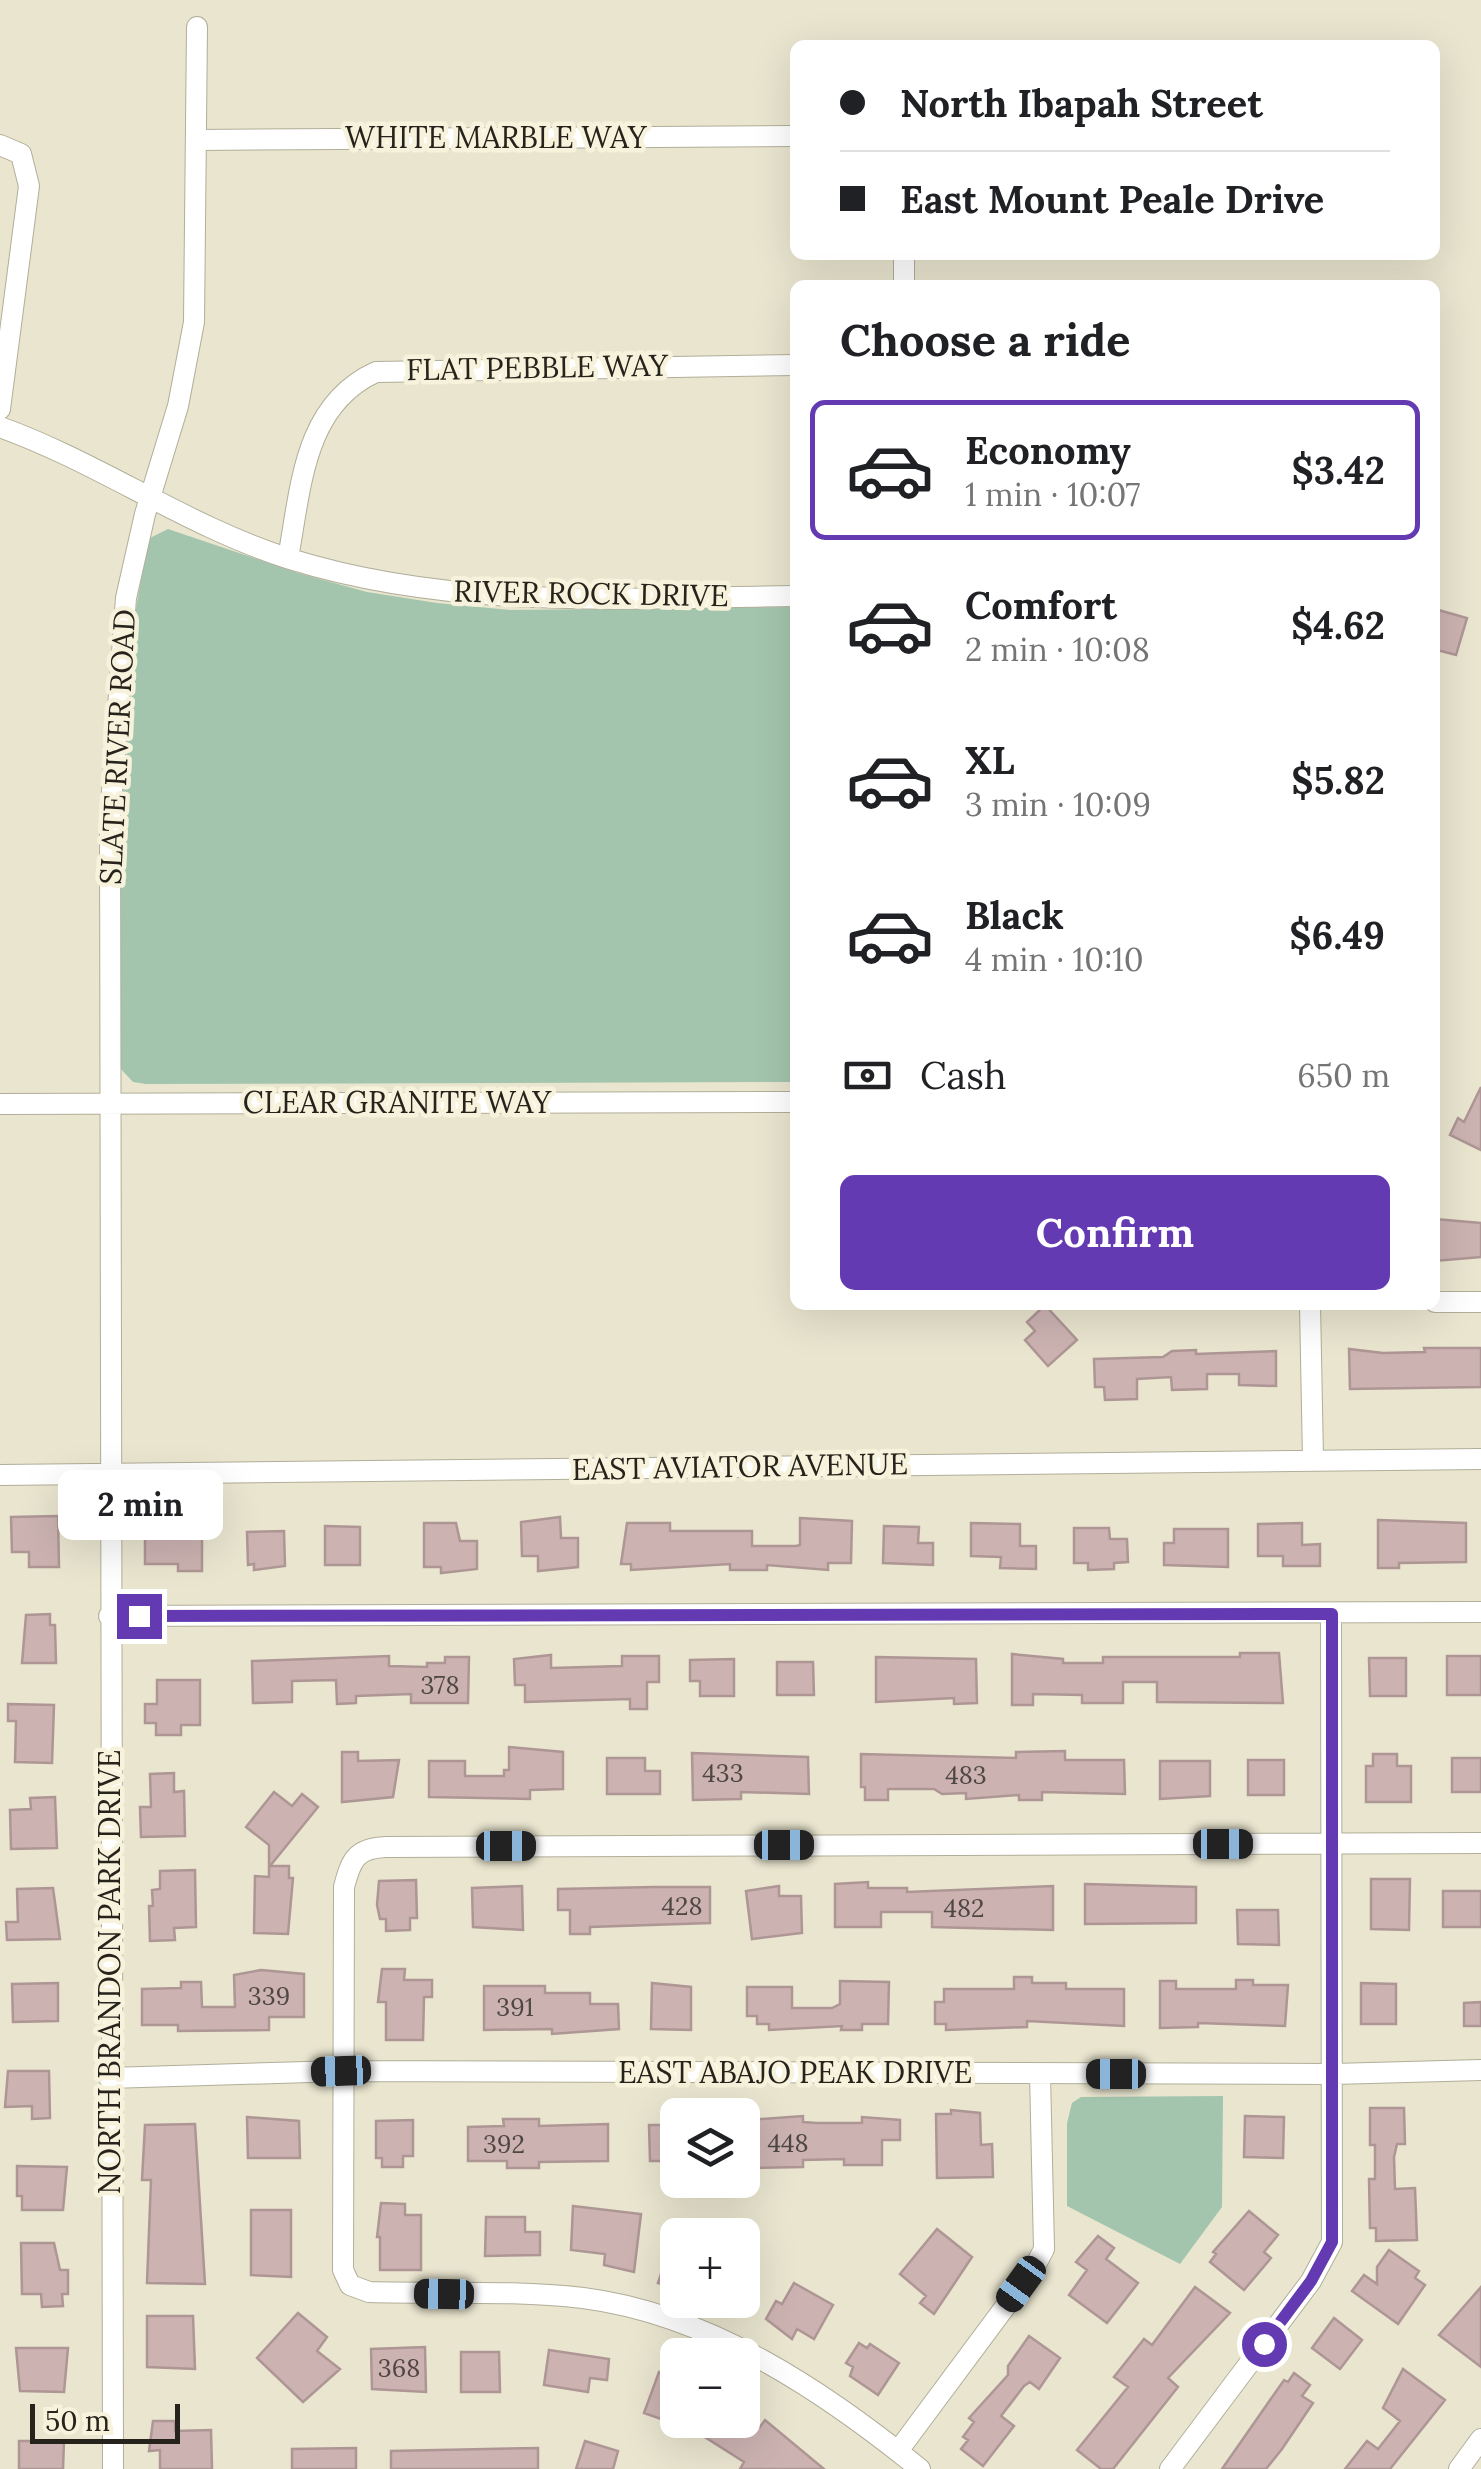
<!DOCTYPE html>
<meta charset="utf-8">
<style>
:root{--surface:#fff;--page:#f2f2f2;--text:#202124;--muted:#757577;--line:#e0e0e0;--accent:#643ab2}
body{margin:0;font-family:Lora,serif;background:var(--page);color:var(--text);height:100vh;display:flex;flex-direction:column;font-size:38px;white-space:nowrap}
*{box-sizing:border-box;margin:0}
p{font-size:32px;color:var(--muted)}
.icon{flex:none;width:55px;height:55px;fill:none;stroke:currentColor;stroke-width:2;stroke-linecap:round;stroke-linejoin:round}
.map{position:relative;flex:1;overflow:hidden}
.sheet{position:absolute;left:790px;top:280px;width:650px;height:1030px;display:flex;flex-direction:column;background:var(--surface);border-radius:15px;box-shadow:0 10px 40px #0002}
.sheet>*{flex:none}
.top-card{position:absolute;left:790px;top:40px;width:650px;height:220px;border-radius:15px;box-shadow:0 10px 40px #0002;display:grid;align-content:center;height:220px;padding:0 50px;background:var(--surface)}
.buttons{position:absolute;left:660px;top:2098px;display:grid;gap:20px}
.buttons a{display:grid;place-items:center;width:100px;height:100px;border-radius:15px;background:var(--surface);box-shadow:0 10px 40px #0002;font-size:50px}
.scale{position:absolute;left:30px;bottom:25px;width:150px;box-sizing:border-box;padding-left:10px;border:5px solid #25231b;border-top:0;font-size:28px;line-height:35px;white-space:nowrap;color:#25231b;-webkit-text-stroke:8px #f6f2dc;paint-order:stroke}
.end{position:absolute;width:45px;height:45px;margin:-22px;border:12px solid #643ab2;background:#fff;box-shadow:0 0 0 5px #fff}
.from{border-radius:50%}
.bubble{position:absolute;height:70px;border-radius:15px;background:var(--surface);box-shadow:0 10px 40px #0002;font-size:32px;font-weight:800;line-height:70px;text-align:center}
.car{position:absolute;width:30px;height:60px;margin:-30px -15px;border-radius:12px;box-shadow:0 0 8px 2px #0007;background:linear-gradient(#222 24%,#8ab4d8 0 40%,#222 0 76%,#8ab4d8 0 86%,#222 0)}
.top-card b{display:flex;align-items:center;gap:35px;height:95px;font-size:38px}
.top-card b+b{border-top:2px solid var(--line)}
.top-card i{width:25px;height:25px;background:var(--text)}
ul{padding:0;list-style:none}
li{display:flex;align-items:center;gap:30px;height:140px;margin:0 20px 15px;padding:0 30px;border:5px solid transparent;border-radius:15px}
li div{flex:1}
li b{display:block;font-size:38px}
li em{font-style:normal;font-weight:800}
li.on{border-color:var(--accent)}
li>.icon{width:90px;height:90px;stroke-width:1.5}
h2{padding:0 50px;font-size:45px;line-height:120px}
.pay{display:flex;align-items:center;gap:25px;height:110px;padding:0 50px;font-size:38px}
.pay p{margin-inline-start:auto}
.cta{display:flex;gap:20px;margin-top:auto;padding:20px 50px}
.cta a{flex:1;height:115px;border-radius:15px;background:var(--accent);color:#fff;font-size:40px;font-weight:800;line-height:115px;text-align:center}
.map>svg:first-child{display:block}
</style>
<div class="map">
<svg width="1481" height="2469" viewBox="0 0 1481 2469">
<rect width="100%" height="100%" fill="#e9e5cf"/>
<path fill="#a4c5ad" d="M168,529L298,573L367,592L437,603L510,610L795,607V1082L146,1084L133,1082L120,1068C118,890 109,712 150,538Z
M1223,2096L1222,2207L1180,2264L1067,2206V2123L1072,2103L1081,2097Z"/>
<path fill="#ccb3b2" stroke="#ae9695" stroke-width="2.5" d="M1435,609L1467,618L1456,655L1437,650Z
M1481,1087V1150L1450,1135L1458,1118L1464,1122Z
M1435,1219L1481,1223V1257L1435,1261Z
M1045,1305L1077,1340L1048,1366L1025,1340L1035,1331L1027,1322Z
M1424,1348H1481V1387L1350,1389L1349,1349L1383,1353L1425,1352Z
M1196,1350V1354L1276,1351V1386L1239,1385V1374H1207V1389L1172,1390L1171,1377L1137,1379V1399L1105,1400L1104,1387H1095L1094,1359L1163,1357L1172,1351Z
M58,1516L59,1567H29V1552H12L11,1517Z
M560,1517L561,1538H578V1567L538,1571V1556H522L521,1522Z
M800,1518L852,1521L851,1563H828V1570L767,1565V1570H730V1564L631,1570V1564H621L627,1523H670V1531H752V1546H796L800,1545Z
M1378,1520L1466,1523V1562L1399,1563V1568H1378Z
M424,1523H456L460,1541H477V1569L441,1573V1567H424Z
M971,1523L1020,1524V1546H1036V1569L1000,1568L1001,1557L971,1556Z
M1302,1523V1545L1320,1544V1566H1283V1556H1258V1524Z
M325,1526L360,1527V1565H325Z
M884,1526L919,1527L918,1543H933V1565L883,1563Z
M145,1528H202V1571H178V1564H145Z
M1074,1528H1109L1110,1539H1127L1128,1562L1114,1563V1569L1088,1570V1563H1074Z
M1174,1529H1228V1567L1164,1565V1543H1174Z
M284,1531L285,1566L254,1570V1564L248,1565L247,1532Z
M50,1614V1625H55L56,1663H22L26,1615Z
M1240,1653H1279L1283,1703L1157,1702V1682H1123V1703H1082V1695L1033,1694V1705H1012V1654L1063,1659V1663H1103V1657H1240Z
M551,1655V1668L622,1666V1656H659V1682H647V1709H630V1699L525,1702V1685H515L514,1659Z
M389,1656V1666L427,1667V1663H445V1657H469L468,1703H411V1694L356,1696V1703L337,1704L336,1680L292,1681V1702L253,1703L252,1661Z
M1447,1656H1481V1695H1447Z
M876,1657L976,1659L977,1703L954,1704V1698L876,1702Z
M1369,1658H1406V1696H1370Z
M734,1659V1696H700V1681H690V1660Z
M777,1662H813L814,1695H777Z
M157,1680H200V1725H181V1735H156V1723H145V1704H157Z
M8,1704L54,1705L52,1763L15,1762L16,1721H8Z
M509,1747L563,1752V1789L530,1790V1799L429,1797V1761H465V1776H504V1770H509Z
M1065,1751V1760H1124L1125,1794L1042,1792V1800H1019V1795L966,1799V1793L942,1794L934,1789H888V1800H865V1787H861V1754L1016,1758V1752Z
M342,1752H358V1761L399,1760L393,1797L342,1802Z
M692,1753L808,1757L809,1794L741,1792V1799L693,1800Z
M1373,1754H1397V1766H1411V1802H1366V1766H1373Z
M607,1758H645V1771H660V1794H607Z
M1452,1758H1481V1792H1452Z
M1248,1760H1284V1795H1248Z
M1160,1761H1210V1796L1160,1799Z
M174,1773V1792L184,1791L185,1836L141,1837L140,1807H151L150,1774Z
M274,1792L292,1806L302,1794L318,1807L270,1866H289V1878H293L288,1934L254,1933L255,1876L269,1877V1845L246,1827Z
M55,1797L57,1848L11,1849L10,1810L31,1809L30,1798Z
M195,1870L196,1927L174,1928L175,1940L150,1941L149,1906H153L152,1890L160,1889V1871Z
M1371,1879H1410L1409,1930L1371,1929Z
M416,1880L417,1918H410V1930L386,1931V1919H380L377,1905L379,1881Z
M868,1882V1888H907V1892L1053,1886V1930L932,1927V1912H881V1927H835V1884Z
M1085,1884L1196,1887V1923L1085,1924Z
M522,1886L523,1930L473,1927L472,1888Z
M779,1886V1896H801L802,1933L752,1939L746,1891Z
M654,1887H710V1923L590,1927V1934H570V1910H558V1889Z
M53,1888L60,1939L7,1940L6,1922H18L17,1889Z
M1443,1891H1481V1927H1443Z
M1237,1910H1278L1279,1945L1238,1944Z
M382,1969H405L404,1980H432V1997H424L423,2040H386V2002H378Z
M261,1970L304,1974V2017H269V2030L178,2031V2025H142V1989L181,1988V1982H201L202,2007H235L234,1975Z
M1014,1977H1032V1983H1066V1989H1124V2026L1027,2021V2027L946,2030V2024H935V2002H944V1989H1014Z
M1236,1980H1253V1985H1288L1285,2026L1198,2023V2027L1160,2028V1981H1176V1989H1236Z
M840,1981L889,1982L888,2024H862V2030H841L842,2026L769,2030V2024H757V2016H747V1987H792V2008H832L840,2004Z
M58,1983V2021L13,2022L12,1984Z
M652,1983L691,1987V2030L651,2029Z
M1361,1983L1396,1984V2024H1361Z
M484,1986H545V1993H590V2004H618L619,2029L552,2034V2029L484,2030Z
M1481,2002V2026H1464V2003Z
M8,2071H49L50,2118L32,2119V2106L5,2107Z
M1370,2108H1404L1405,2144H1397L1394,2157L1395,2189L1415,2188L1417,2240L1376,2241V2228H1370L1369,2179H1375V2145H1370Z
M951,2110L980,2113L981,2145L992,2144L993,2177L937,2178L936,2114H951Z
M803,2116V2122L817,2123H862V2117L900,2120V2140H882V2165H844V2159L803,2160V2167L756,2168V2138H748V2120Z
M1245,2116L1284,2117L1283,2158L1244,2157Z
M247,2117L299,2121L300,2158H248Z
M503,2119H539V2126L608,2124V2161L539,2162V2168H507V2161H468V2127L504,2126Z
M413,2120V2156H403V2167H382V2158H376V2121Z
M195,2124L205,2284L147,2283L151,2180H142L145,2125Z
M649,2125H678V2161H650Z
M17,2166L67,2167L63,2210H22V2196H17Z
M381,2203L405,2204V2215H421V2270H380V2237H377Z
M573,2206L641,2214L634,2272L604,2265L605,2254L571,2250Z
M251,2210H291V2277L251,2275Z
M1249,2211L1278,2235L1264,2252L1271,2258L1244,2290L1210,2262L1216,2254L1213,2252Z
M486,2217H525V2232H540V2255L485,2256Z
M937,2229L972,2257L934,2314L920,2303L926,2296L900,2274Z
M675,2233L678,2234V2289L658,2283Z
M1098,2236L1114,2248L1106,2259L1138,2283L1107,2323L1069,2295L1087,2270L1076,2262Z
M21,2243H54L60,2270H68V2294H62L63,2306L42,2307L41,2294H22Z
M1389,2250L1419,2271L1415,2278L1425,2285L1398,2324L1352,2291L1364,2275L1377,2284V2267Z
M794,2283L833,2305L814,2339L797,2329L792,2339L766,2319L776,2301L782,2304Z
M1195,2287L1230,2313L1168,2378L1178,2387L1113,2469H1101L1077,2450L1128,2387L1114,2377L1144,2339L1152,2345Z
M1481,2287V2367L1439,2335Z
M298,2313L327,2337L317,2351L340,2369L303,2402L257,2358Z
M147,2316H193L195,2369L147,2367Z
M1334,2318L1362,2340L1340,2369L1312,2348Z
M1029,2336L1060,2358L1039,2389L1030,2382L1024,2386L1001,2416L1014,2426L983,2466L961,2449L968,2440L963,2437L974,2422L969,2418L1008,2375V2366Z
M859,2343L867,2348L870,2344L899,2363L878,2395L850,2376L853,2367L846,2363Z
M425,2347L426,2392L372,2389L371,2349Z
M16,2348H68L64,2392L20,2391Z
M549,2350L609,2359L607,2380L590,2378L588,2392L544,2385Z
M461,2352H499L500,2392H461Z
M1403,2369L1445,2400L1390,2469H1345L1367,2441L1378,2449L1400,2421L1383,2408Z
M659,2372L678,2378V2425L644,2413Z
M1294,2373L1310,2385L1302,2396L1313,2403L1282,2449L1266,2469H1222L1284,2380L1288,2382Z
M678,2420H749L760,2427L765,2420L824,2469H740L744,2462Z
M153,2421H175V2431L211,2430L212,2469H160V2450L149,2451Z
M19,2441H64L63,2469H19Z
M585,2441L618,2451L613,2469H576Z
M356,2448V2469H292V2449Z
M538,2448V2469H391V2451Z"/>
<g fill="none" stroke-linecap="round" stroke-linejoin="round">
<defs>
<path id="minor" d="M197,140L795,136
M0,145L21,154L29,186L0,409
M904,285V255
M0,427C100,463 188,527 290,559C454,610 626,598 795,596
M288,558C301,489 303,405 376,372L795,365
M0,1104L795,1102
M1435,1302H1481
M1310,1305L1313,1459
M0,1475L1481,1459
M109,1616L1481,1612
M109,2078L341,2071L1333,2074L1481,2070
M898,2451L1034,2268L1044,2249L1040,2074
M113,2469L110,819L126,598L145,514L178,406L194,322L197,27
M920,2469C824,2391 709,2314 583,2298C513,2290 440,2294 369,2292L350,2285L343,2270L344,1887C351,1860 356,1848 386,1847L1481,1843
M1170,2469L1311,2281L1332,2242L1331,1614
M1459,2469L1481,2439"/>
</defs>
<use href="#minor" stroke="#b1ae99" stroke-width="22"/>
<use href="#minor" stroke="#fff" stroke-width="20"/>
</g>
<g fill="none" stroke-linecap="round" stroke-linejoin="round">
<path stroke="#643ab2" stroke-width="12" d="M139,1616L1332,1614V2242L1311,2281L1264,2344"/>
</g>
<g text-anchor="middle" stroke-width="9" stroke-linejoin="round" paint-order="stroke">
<g font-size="25" fill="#4f4741">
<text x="440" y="1694">378</text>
<text x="723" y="1782">433</text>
<text x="966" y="1784">483</text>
<text x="682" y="1915">428</text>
<text x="964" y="1917">482</text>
<text x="269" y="2005">339</text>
<text x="515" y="2016">391</text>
<text x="788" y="2152">448</text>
<text x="504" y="2153">392</text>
<text x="399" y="2377">368</text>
</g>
<g font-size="30" fill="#25231b" stroke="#f6f2dc">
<text x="496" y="148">WHITE MARBLE WAY</text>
<text transform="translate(537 368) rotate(-1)" y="10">FLAT PEBBLE WAY</text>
<text transform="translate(591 594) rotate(1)" y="10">RIVER ROCK DRIVE</text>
<text transform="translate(118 747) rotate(-87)" y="10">SLATE RIVER ROAD</text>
<text x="397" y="1113">CLEAR GRANITE WAY</text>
<text transform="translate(740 1467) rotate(-1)" y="10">EAST AVIATOR AVENUE</text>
<text transform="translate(110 1972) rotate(-90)" y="10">NORTH BRANDON PARK DRIVE</text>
<text x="795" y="2083">EAST ABAJO PEAK DRIVE</text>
</g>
</g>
</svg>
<div class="buttons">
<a><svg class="icon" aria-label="layers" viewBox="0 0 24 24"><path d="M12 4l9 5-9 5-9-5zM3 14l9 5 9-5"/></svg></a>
<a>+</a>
<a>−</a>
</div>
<div class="scale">50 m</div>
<i class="end from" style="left:1264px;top:2344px"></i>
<i class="end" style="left:139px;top:1616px"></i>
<div class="bubble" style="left:58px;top:1470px;width:165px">2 min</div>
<i class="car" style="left:1223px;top:1844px;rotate:90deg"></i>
<i class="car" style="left:784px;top:1845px;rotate:90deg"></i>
<i class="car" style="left:506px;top:1846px;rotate:90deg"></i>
<i class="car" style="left:341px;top:2071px;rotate:268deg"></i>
<i class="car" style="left:1116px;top:2074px;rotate:270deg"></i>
<i class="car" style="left:1021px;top:2284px;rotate:216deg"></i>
<i class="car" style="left:444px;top:2294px;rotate:271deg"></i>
<div class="top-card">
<b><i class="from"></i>North Ibapah Street</b>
<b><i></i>East Mount Peale Drive</b>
</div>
<section class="sheet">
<h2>Choose a ride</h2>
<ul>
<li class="on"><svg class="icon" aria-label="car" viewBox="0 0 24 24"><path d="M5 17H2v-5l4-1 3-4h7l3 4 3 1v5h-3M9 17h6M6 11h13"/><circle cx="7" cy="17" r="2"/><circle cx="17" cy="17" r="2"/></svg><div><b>Economy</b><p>1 min · 10:07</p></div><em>$3.42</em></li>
<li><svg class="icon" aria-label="car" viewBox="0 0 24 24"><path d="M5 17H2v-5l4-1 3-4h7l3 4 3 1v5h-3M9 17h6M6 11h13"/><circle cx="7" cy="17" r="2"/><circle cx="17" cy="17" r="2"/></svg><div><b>Comfort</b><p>2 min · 10:08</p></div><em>$4.62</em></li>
<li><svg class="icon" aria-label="car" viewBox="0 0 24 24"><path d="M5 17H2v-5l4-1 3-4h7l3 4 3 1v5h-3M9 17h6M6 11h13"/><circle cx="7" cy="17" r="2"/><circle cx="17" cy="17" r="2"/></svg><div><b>XL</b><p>3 min · 10:09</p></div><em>$5.82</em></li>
<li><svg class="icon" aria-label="car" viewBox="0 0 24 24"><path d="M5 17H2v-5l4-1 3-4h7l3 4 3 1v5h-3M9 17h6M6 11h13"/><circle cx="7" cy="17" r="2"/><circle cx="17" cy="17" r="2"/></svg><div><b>Black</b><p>4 min · 10:10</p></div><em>$6.49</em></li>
</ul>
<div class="pay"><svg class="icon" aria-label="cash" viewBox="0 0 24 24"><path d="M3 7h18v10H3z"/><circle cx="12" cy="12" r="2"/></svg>Cash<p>650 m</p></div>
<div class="cta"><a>Confirm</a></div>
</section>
</div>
